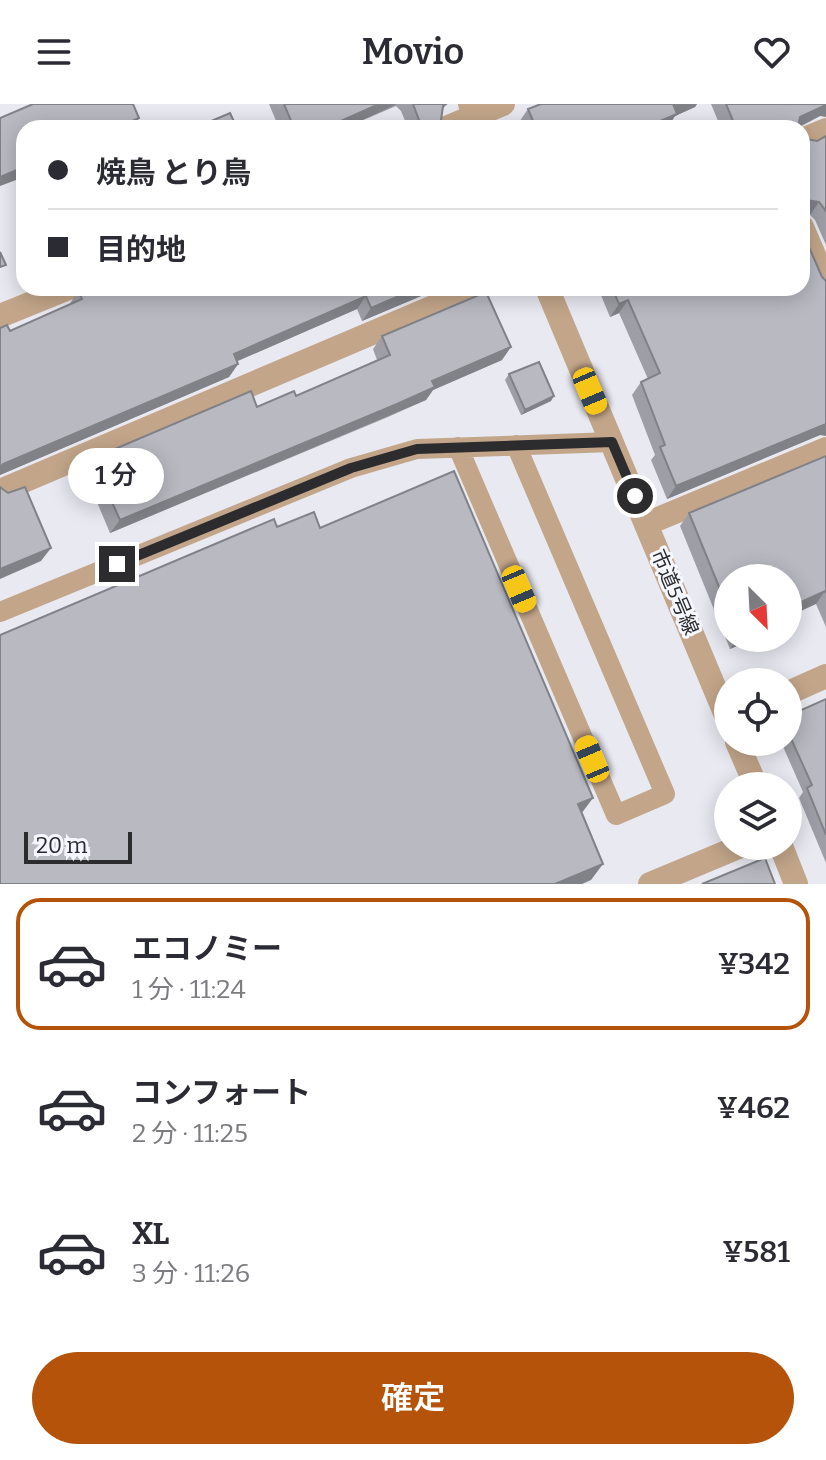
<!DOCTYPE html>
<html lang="ja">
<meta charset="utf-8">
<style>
:root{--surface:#fff;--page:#f7f7f7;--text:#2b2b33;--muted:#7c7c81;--line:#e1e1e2;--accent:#b45309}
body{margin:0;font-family:Bitter,"Noto Sans JP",serif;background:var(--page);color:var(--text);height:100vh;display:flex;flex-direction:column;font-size:30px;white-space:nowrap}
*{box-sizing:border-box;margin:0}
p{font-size:26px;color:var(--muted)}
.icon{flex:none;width:44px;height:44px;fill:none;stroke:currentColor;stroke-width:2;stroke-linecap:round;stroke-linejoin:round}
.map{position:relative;height:780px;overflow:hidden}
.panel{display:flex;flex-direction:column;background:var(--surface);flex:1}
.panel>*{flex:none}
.hud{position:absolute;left:16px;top:16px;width:794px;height:176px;border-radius:24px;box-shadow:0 4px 20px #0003;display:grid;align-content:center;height:176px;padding:0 32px;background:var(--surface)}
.needle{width:52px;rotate:156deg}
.tools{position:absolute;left:714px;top:460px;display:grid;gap:16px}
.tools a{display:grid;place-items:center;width:88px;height:88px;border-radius:50%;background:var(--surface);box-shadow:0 4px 20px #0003;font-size:40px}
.scale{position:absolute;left:24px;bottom:20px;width:108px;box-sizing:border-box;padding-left:8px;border:4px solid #2c2c2f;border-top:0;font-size:22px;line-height:28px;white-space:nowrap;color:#2c2c2f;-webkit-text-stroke:6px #f5f7ff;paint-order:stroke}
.end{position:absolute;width:36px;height:36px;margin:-18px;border:10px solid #2c2c2f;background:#fff;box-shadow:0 0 0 4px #fff}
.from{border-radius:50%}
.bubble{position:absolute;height:56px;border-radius:28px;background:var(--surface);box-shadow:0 4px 20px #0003;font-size:26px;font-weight:600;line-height:56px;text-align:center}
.car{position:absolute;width:24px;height:48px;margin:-24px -12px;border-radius:10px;box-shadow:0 0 6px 2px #0007;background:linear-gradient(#f5c518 24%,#345 0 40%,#f5c518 0 76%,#345 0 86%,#f5c518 0)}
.hud b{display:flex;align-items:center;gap:28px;height:76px;font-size:30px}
.hud b+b{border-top:2px solid var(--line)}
.hud i{width:20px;height:20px;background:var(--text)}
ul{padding:14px 0 0;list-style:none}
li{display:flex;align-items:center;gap:24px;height:132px;margin:0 16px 12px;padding:0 16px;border:4px solid transparent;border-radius:24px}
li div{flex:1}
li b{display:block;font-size:30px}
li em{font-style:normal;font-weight:600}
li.current{border-color:var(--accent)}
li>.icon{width:72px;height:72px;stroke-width:1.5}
.button{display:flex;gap:16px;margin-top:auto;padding:16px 32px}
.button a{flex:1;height:92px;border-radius:48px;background:var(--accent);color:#fff;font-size:32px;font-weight:600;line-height:92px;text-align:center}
header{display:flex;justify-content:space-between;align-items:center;height:104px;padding:0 32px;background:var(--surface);font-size:36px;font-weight:600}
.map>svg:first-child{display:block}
</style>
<header><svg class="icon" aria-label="menu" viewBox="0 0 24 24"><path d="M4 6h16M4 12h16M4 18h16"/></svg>Movio<svg class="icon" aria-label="heart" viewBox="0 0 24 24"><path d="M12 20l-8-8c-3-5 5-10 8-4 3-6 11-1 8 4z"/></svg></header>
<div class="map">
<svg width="826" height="780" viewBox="0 0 826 780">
<rect width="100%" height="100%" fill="#e8e9f1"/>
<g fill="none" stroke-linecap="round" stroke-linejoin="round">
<path stroke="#c3a68a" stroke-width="20" d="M458,343L616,711L665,690L516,341
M0,508L351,364L417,345L612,338"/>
<path stroke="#c3a68a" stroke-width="24" d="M446,24L503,0
M802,36L826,26
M802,123L826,179
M0,212L69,184
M0,387L478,184
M646,420L826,345
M788,589L826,572"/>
<path stroke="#c3a68a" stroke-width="24" d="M470,0L480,24
M547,184L728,616
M737,638L756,682
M781,742L796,780
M650,780L741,742"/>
</g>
<path fill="#9e9fa6" d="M269,0H447L442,6L441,16L447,23L455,24H408L401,7L396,2L345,24H279Z
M541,0H697L695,3L675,12L667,24H515L528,5Z
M711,0H826L820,12L798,24H721Z
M826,32V141L815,116L810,111L802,110V34L817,37Z
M440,184L362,217L357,205L237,257L238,260L229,273L0,371V224L10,227L69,201L78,187Z
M598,184H802L820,331L667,395L651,356L655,351L632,291L641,278L648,275L619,209L610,213Z
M382,232L502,256L433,286L426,296L388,313L110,429L94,391L96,388L87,366L96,353L257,303L296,292L377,256L373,245Z
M509,270L551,297L521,311L505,276Z
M826,352V523L816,500L728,474V534H755L730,545L680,422L689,409Z
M826,595V759L799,694L803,688L781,638H788V612Z"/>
<path fill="#818287" d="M379,0H397L345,24H330L332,21Z
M674,0H697L695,3L675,12L667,24H643Z
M826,1V13L820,12L796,24L800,13Z
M139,14L133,24H117Z
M24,63V73L0,82V73Z
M806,96L819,98L810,111L802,110V99Z
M418,184H440L362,217L371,204Z
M366,192L357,205L224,263L234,250Z
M628,196L619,209L610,213L619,200Z
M511,243L502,256L433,286L426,296L110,429L120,416Z
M238,260L229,273L0,371V364L3,360Z
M554,292L551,297L521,311L525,306Z
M826,320V332L820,331L667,395L676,382Z
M51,444L41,457L0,475V465Z
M825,487L816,500L788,513V504Z
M738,534H755L730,545Z
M593,694L581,710L578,700Z
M603,760L591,776L582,780H555Z"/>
<path fill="#b8b9c1" stroke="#818287" stroke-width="2" d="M33,0H133L139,14L117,24H24V63L0,73V14Z
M284,0H379L332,21L334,24H294Z
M413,0H446L443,2L441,16L447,23L455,24H422Z
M541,0H674H673L677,10L643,24H536L528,5Z
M726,0H826V1L800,13L798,24H736Z
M230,9L237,24H195Z
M826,32V107L819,98L806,96L802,99V34L817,37Z
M802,127L822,173L826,177V320L676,382L660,343L665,341L641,278L660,269L628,196L619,200L612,184H802Z
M0,148L6,161L0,163Z
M83,184H418L371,204L366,192L234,250L238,260L3,360L0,364V224L7,221L10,227L82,195L78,187Z
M486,188L511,243L432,277L435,283L397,300L120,416L103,378L106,376L96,353L251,287L257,303L294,287L296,292L390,251L382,232Z
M539,258L554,292L525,306L509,270Z
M826,352V489L825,487L788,504V474H728V505L689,409Z
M454,367L593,694L578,700L603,760L555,780H0V531L274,415L277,423L314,408L320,424Z
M0,383L8,389L25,383L51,444L0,465Z
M826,595V731L807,684L812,681L788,628V612Z
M765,754L775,780H702Z"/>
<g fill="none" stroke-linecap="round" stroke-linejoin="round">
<path stroke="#2c2c2f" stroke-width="10" d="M117,460L351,364L417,345L612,338L635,392"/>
</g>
<g text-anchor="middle" stroke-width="6" stroke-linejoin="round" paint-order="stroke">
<g font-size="20" fill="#2c2c2f" stroke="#f5f7ff">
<text transform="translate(675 488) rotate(67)" y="7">市道5号線</text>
</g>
</g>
</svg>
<div class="tools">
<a><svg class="needle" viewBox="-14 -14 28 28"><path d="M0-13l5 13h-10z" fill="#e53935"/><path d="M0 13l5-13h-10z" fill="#7c7c81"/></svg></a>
<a><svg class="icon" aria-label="locate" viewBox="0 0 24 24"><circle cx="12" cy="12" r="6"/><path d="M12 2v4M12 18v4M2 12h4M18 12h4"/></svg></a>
<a><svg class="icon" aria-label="layers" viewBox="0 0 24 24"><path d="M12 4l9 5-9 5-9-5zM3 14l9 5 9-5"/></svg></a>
</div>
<div class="scale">20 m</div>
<i class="end from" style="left:635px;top:392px"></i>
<i class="end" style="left:117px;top:460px"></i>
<div class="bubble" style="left:68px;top:344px;width:96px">1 分</div>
<i class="car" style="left:590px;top:287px;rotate:157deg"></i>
<i class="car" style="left:519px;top:485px;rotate:157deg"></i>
<i class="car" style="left:592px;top:655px;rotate:337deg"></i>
<div class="hud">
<b><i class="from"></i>焼鳥 とり鳥</b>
<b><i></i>目的地</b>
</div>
</div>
<section class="panel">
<ul>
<li class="current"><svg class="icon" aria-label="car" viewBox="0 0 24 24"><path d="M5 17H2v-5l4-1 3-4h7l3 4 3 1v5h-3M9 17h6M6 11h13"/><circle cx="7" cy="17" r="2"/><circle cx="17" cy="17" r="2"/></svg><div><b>エコノミー</b><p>1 分 · 11:24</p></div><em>¥342</em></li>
<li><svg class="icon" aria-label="car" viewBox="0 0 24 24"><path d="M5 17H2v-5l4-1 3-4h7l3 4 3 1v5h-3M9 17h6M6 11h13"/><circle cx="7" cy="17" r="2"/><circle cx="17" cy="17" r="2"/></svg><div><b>コンフォート</b><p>2 分 · 11:25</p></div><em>¥462</em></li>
<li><svg class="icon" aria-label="car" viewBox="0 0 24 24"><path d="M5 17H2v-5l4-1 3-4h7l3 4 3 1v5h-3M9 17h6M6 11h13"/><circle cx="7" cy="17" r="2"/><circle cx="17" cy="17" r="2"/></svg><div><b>XL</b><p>3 分 · 11:26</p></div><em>¥581</em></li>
</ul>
<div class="button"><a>確定</a></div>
</section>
